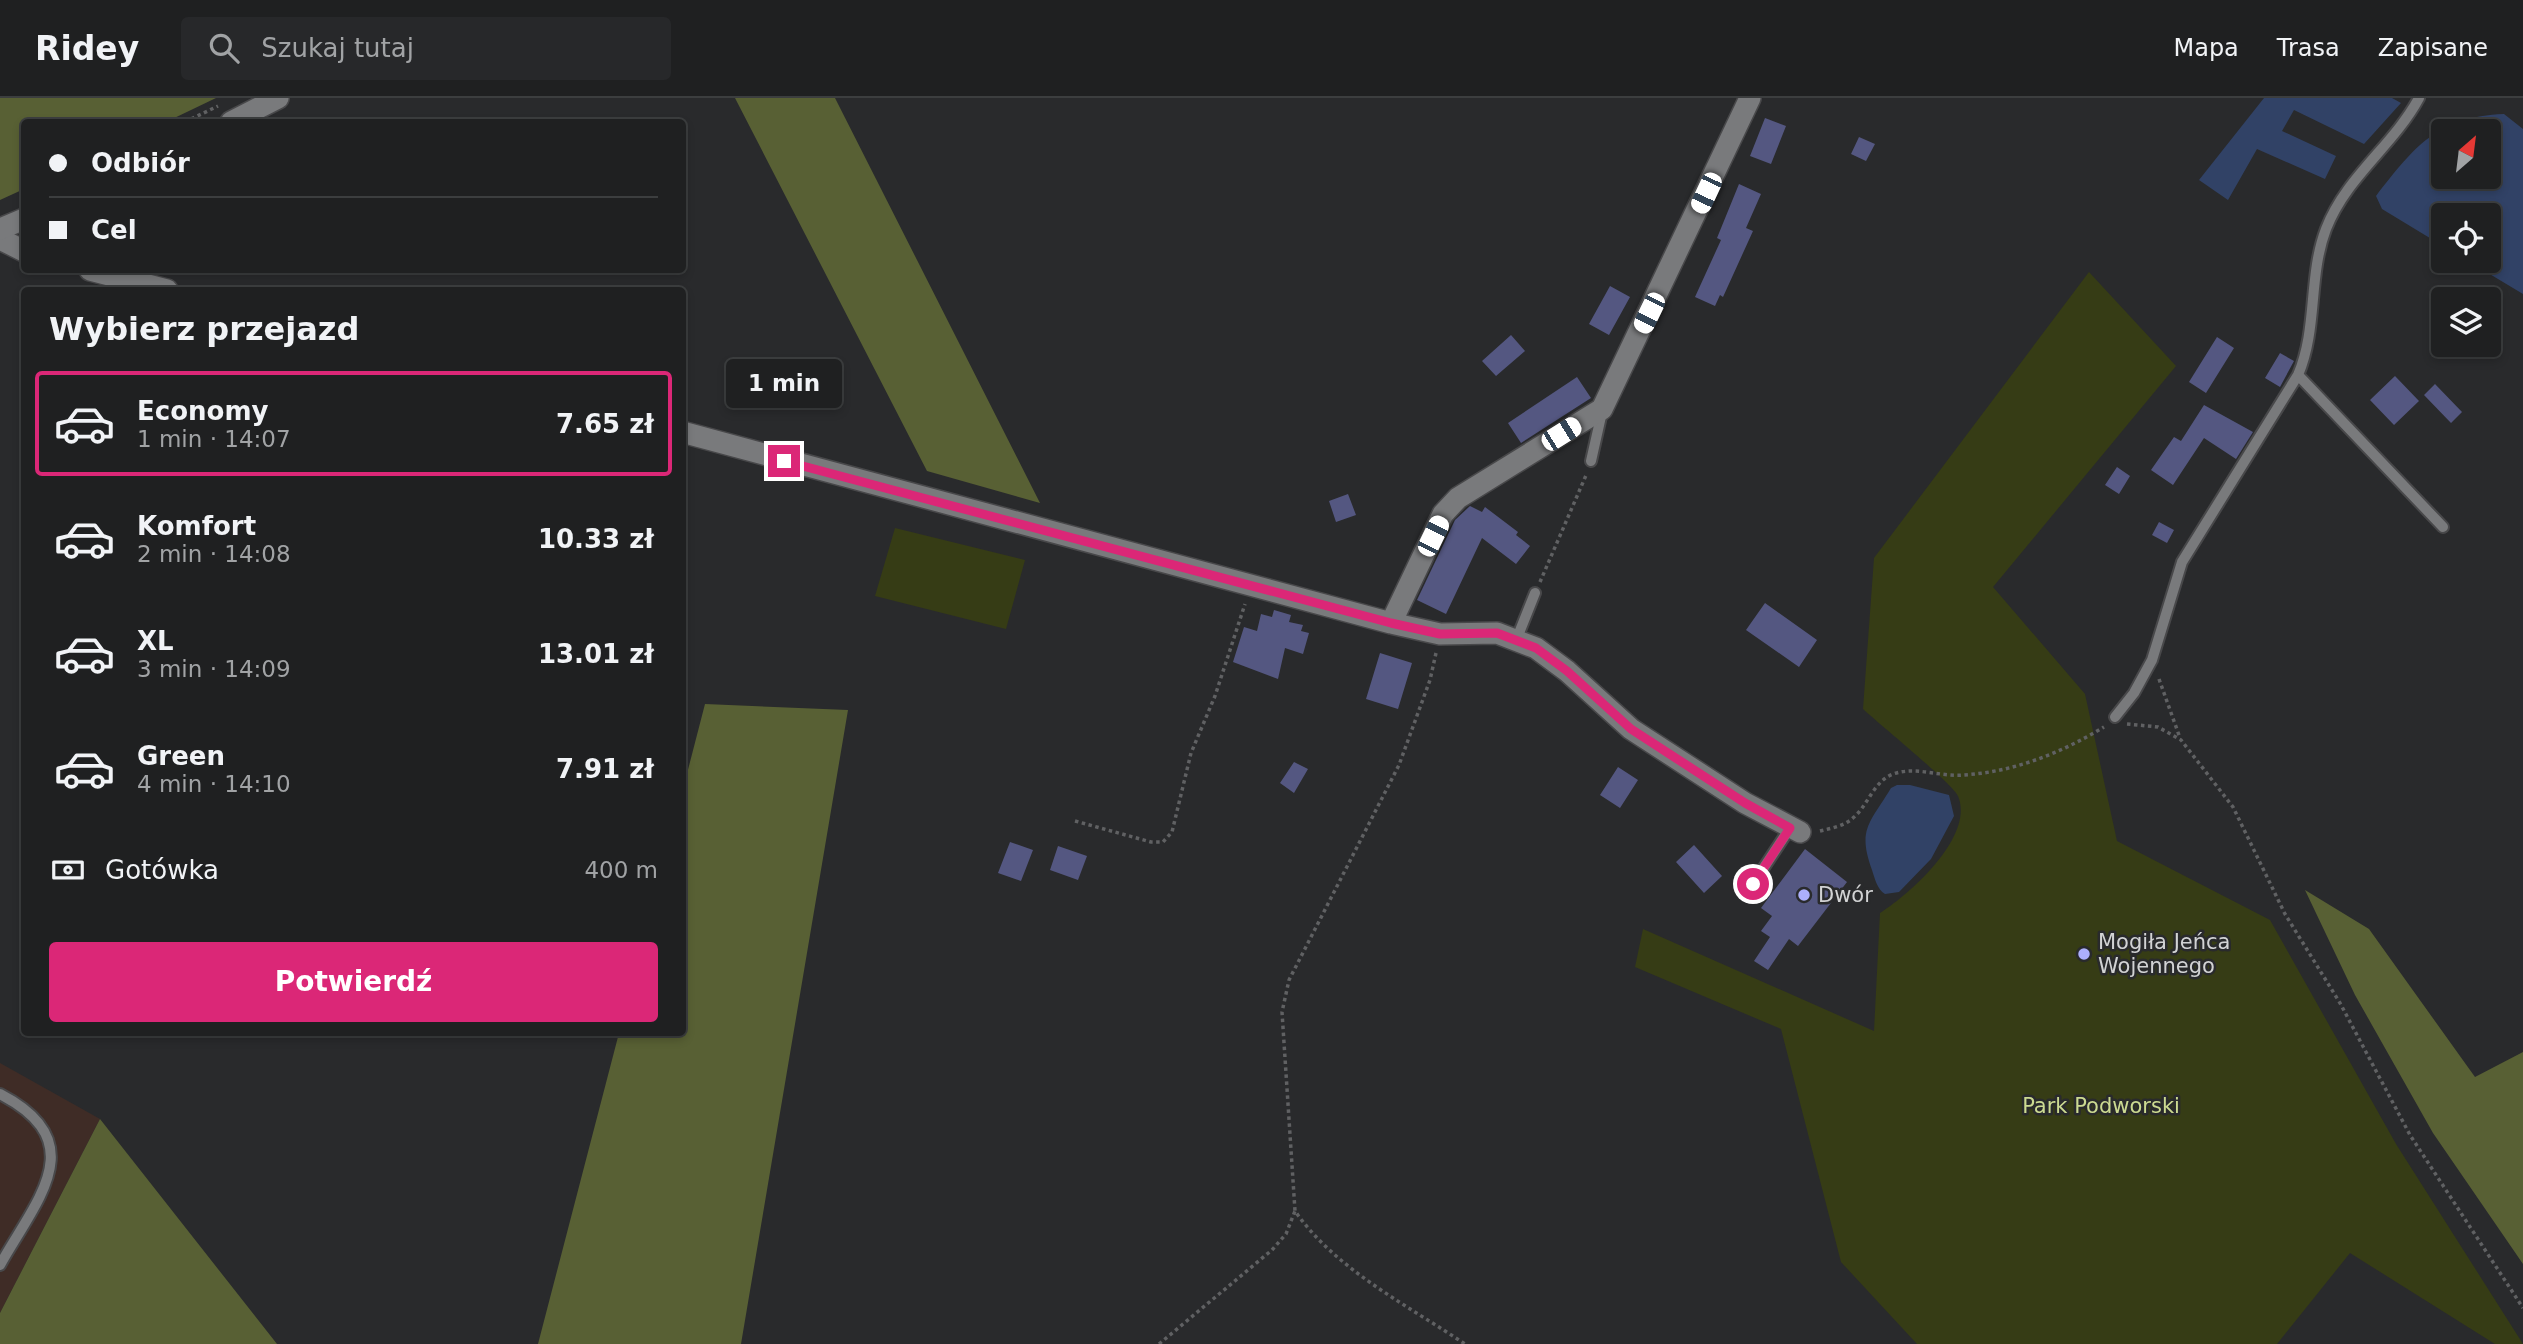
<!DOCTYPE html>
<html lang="pl">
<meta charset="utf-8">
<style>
:root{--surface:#1f2021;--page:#27282a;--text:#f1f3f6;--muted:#a1a3a5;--line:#3c3e3f;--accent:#db2777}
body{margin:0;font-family:"DejaVu Sans",sans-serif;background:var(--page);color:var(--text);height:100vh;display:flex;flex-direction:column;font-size:26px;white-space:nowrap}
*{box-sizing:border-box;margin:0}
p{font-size:23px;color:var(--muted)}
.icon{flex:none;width:38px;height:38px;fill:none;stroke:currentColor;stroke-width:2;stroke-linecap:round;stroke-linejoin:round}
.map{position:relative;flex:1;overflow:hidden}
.side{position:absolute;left:21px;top:189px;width:665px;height:749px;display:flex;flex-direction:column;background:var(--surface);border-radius:7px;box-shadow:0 4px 10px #0003,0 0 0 2px var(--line)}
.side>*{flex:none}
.top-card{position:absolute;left:21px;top:21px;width:665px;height:154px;border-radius:7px;box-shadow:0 4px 10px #0003,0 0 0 2px var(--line);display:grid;align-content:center;height:154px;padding:0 28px;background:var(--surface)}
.needle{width:46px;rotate:28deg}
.fabs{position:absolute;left:2431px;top:21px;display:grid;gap:14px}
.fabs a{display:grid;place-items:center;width:70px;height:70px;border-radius:7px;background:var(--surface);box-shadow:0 4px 10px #0003,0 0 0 2px var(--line);font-size:35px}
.end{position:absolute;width:32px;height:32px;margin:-16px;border:9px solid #db2777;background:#fff;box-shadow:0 0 0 4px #fff}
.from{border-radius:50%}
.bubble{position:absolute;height:49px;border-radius:7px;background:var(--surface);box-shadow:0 4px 10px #0003,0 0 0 2px var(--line);font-size:23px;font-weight:700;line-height:49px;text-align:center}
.car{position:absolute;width:21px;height:42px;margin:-21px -10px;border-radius:9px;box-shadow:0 0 5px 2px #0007;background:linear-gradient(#fff 24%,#345 0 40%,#fff 0 76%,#345 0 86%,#fff 0)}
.top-card b{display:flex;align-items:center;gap:24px;height:66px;font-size:26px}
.top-card b+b{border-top:2px solid var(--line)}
.top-card i{width:18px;height:18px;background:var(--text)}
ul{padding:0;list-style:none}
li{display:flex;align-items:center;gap:21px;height:105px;margin:0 14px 10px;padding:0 14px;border:4px solid transparent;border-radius:7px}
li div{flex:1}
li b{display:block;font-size:26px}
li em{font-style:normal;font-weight:700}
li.on{border-color:var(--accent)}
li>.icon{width:63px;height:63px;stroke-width:1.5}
h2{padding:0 28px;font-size:32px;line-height:84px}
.pay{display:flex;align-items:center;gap:18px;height:77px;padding:0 28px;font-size:26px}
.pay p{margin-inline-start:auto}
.cta{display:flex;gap:14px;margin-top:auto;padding:14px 28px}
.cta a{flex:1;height:80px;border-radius:7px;background:var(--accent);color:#fff;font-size:28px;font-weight:700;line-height:80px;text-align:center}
header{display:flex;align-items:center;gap:42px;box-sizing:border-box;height:98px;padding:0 35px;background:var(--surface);border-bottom:2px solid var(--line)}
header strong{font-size:33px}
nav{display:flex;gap:38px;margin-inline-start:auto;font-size:24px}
.search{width:490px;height:63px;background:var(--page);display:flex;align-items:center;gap:18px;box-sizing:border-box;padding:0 24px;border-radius:7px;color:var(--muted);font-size:26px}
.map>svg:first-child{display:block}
</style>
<header>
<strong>Ridey</strong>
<div class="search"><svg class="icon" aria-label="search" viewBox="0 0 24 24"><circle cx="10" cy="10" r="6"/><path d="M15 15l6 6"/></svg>Szukaj tutaj</div>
<nav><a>Mapa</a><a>Trasa</a><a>Zapisane</a></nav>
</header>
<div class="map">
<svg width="2523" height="1246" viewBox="0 0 2523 1246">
<rect width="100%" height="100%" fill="#292a2c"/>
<path fill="#3f2c26" d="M0,965L100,1021L0,1215Z"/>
<path fill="#363c15" d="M2089,174L2176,268L1993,489L2085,596L2117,743L2270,822L2396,1046L2523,1246H2495L2350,1155L2277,1246H1917L1841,1164L1781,931L1635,869L1643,831L1874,933L1880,815C1910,796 1975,738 1958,698C1953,686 1878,625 1863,611L1874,460Z
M895,430L1025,462L1006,531L875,498Z"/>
<path fill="#586034" d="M0,0H216L166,24H24V91L0,102Z
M735,0H835L1040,405L927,373Z
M705,606L848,612L741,1246H538L619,935L682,934L683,691Z
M2305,792L2369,831L2475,979L2523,954V1166L2433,1035L2355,897Z
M100,1021L277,1246H0V1215Z"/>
<path fill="#314266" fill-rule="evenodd" d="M2264,0H2392L2401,5L2364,46L2294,12L2282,33L2336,58L2325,81L2257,51L2228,102L2199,82Z
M2504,16L2523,31V196L2468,163H2488V117H2443V148L2382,111L2376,98C2415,48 2437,19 2504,16ZM2443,33H2488V79H2443Z
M1897,687H1910L1949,697L1954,718L1931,761L1899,794L1885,796C1877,791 1875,781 1872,772C1857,731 1870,725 1891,690Z"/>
<path fill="#545781" d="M1765,20L1786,28L1771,66L1750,58Z
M1859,39L1875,46L1866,63L1851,56Z
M1739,86L1761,96L1746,130L1753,133L1723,199L1720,197L1715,208L1695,199L1721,142L1717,140Z
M1610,188L1630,199L1609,237L1589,226Z
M1511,237L1525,253L1496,278L1482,263Z
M2217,239L2234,250L2206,295L2189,284Z
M2280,255L2294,263L2280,289L2265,280Z
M2395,278L2419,303L2394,327L2370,302Z
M1577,279L1591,300L1521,345L1508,325Z
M2435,286L2462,314L2451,325L2424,297Z
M2204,307L2253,334L2236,361L2204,340L2173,387L2151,372L2174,339L2181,343Z
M2117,369L2130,378L2119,396L2105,387Z
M1348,396L1356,417L1336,424L1329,403Z
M1470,408L1482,414L1485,409L1518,434L1516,437L1530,448L1516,466L1482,440L1446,516L1417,502L1455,422Z
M2159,424L2174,432L2167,445L2152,437Z
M1765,505L1817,542L1799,569L1746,532Z
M1274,512L1291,517L1289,524L1303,527L1301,533L1309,535L1303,556L1285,550L1278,581L1233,564L1244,529L1257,533L1261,516L1272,519Z
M1380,555L1412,565L1398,611L1366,601Z
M1294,664L1308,671L1294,695L1280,685Z
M1618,669L1638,682L1620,710L1600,697Z
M1010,744L1033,752L1021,783L998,775Z
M1694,747L1722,778L1704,795L1676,764Z
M1058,748L1087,758L1078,782L1050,772Z
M1805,751L1847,784L1798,848L1789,841L1768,872L1754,863L1770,839L1761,833L1772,818L1761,810Z"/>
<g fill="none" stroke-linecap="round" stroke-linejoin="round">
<defs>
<path id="service" d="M2298,277L2443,429
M1591,363L1602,314
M1517,540L1535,495
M2115,619L2134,595L2152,562L2182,464L2298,277C2318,230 2308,178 2326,131C2346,79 2393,48 2419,0
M1753,786L1790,730
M0,996C93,1044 37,1101 0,1167"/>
<path id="minor" d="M0,141L24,153
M90,172L167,192
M682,334L1391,525L1440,536L1497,535L1536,550L1567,573L1631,631L1745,705L1800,734
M1391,525L1443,416L1458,400L1602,311L1750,0"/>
<path id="tertiary" d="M231,24L278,0
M0,131L24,121"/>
</defs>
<use href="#service" stroke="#48484a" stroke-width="14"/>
<use href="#minor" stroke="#48484a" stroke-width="24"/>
<use href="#tertiary" stroke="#48484a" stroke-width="24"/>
<path stroke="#606163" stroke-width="3.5" stroke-dasharray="3.5 3.5" stroke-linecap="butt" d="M185,24L218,8
M1540,484L1587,375
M1436,555L1430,582L1399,667L1289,882L1282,914L1295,1113C1335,1171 1407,1207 1465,1246
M2159,581L2180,640
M2127,626L2158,629L2181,642L2233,709L2285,816L2340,905L2410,1037L2523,1210
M1075,723L1151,744H1163L1172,734L1191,655L1215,598L1245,506
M1820,733C1832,730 1845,728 1854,719C1868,707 1874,683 1893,676C1916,668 1940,679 1963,677C2014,674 2061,655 2104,629
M1159,1246L1272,1152L1286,1136L1295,1113"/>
<use href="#service" stroke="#797a7c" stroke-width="10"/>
<use href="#minor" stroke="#797a7c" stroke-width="21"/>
<use href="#tertiary" stroke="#797a7c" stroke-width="21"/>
</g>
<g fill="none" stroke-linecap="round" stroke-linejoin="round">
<path stroke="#db2777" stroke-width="9" d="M784,363L1391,525L1440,536L1497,535L1536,550L1567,573L1631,631L1745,705L1790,730L1753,786"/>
</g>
<g fill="#acaffb" stroke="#292a2c" stroke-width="2.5">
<circle cx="1804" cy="797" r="7"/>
<circle cx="2084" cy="856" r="7"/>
</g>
<g text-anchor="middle" stroke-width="5" stroke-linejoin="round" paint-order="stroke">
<g font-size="21" fill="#d2d3d4" stroke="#292a2c" text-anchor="start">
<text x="1818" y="804">Dwór</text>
<text x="2098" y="851">Mogiła Jeńca<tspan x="2098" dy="24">Wojennego</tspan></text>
</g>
<g font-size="21" fill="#ccda91" stroke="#292a2c">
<text x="2101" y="1015">Park Podworski</text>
</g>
</g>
</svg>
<div class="fabs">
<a><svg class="needle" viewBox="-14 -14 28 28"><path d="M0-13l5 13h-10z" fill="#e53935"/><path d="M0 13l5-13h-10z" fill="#a1a3a5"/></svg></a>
<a><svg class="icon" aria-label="locate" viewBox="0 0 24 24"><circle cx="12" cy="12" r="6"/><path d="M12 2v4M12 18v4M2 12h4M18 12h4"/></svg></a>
<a><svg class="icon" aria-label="layers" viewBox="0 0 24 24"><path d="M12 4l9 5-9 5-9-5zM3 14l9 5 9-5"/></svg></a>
</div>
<i class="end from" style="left:1753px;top:786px"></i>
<i class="end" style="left:784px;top:363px"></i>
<div class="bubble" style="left:726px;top:261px;width:116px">1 min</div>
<i class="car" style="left:1706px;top:95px;rotate:205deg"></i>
<i class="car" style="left:1649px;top:215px;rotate:206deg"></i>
<i class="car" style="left:1561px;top:336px;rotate:58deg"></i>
<i class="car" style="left:1433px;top:438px;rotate:26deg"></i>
<div class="top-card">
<b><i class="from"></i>Odbiór</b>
<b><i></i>Cel</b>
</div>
<section class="side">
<h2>Wybierz przejazd</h2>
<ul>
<li class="on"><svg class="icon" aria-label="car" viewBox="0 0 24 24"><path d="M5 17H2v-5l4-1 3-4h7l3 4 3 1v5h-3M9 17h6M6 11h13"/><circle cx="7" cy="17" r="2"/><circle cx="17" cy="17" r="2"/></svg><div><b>Economy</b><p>1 min · 14:07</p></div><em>7.65 zł</em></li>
<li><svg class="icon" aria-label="car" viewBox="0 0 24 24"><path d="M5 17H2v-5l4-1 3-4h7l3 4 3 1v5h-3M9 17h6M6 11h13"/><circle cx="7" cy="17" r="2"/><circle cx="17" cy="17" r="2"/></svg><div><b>Komfort</b><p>2 min · 14:08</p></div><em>10.33 zł</em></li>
<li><svg class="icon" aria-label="car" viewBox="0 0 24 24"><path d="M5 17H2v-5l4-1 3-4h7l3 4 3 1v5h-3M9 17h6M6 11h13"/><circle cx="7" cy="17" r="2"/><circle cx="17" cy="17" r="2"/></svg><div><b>XL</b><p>3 min · 14:09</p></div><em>13.01 zł</em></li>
<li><svg class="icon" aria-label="car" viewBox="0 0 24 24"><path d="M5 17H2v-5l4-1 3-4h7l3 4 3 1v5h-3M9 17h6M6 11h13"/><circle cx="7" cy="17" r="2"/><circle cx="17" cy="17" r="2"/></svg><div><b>Green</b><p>4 min · 14:10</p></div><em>7.91 zł</em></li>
</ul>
<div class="pay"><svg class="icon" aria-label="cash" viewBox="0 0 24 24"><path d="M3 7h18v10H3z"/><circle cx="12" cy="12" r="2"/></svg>Gotówka<p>400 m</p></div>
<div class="cta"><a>Potwierdź</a></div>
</section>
</div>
